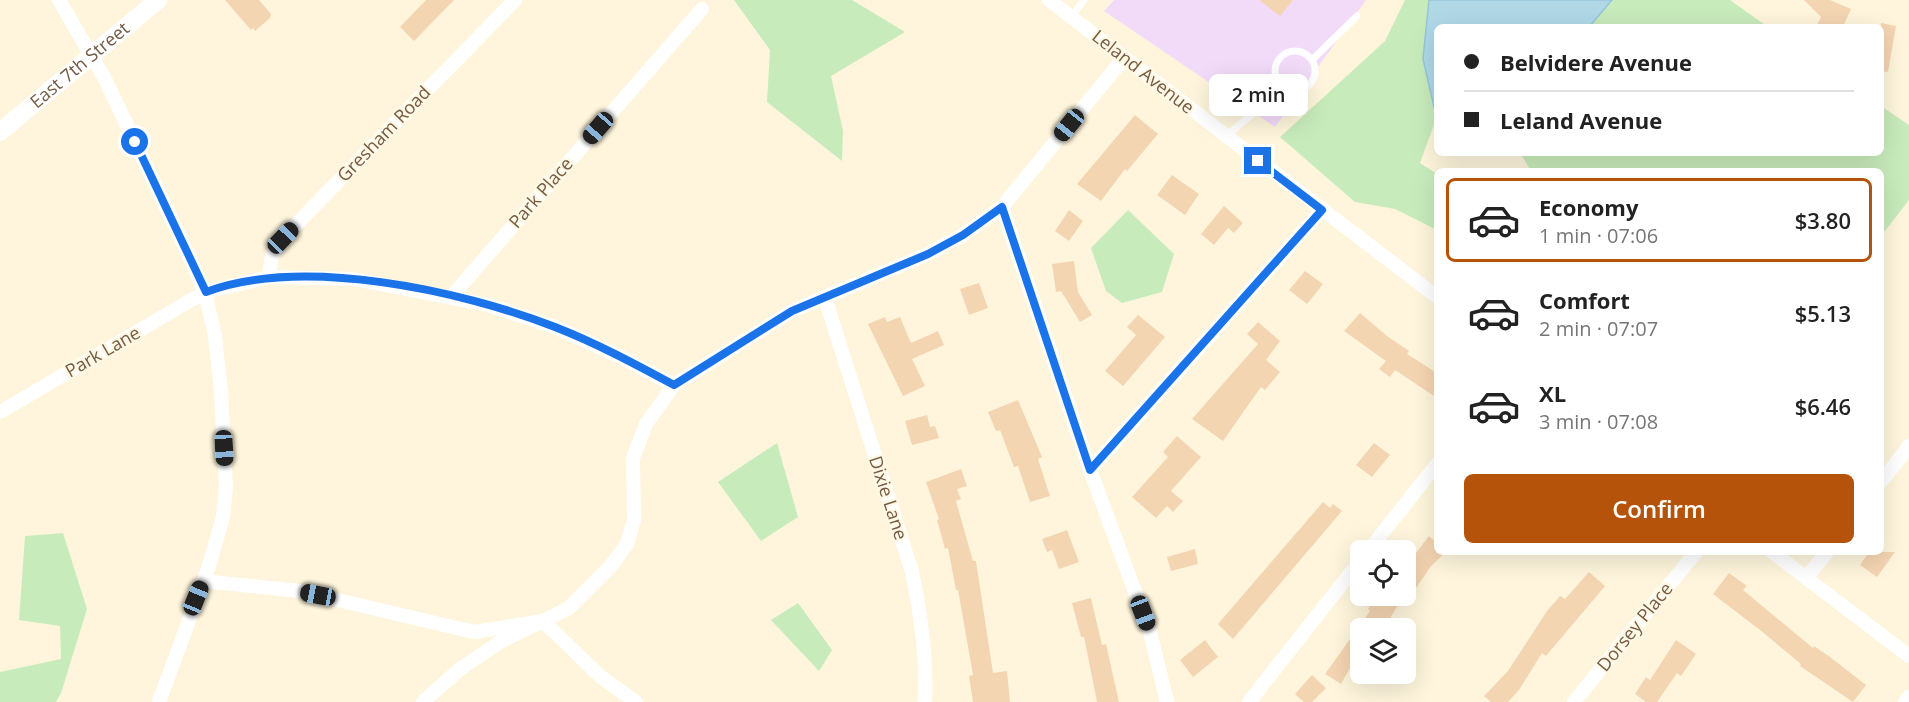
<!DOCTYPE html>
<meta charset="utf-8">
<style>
:root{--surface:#fff;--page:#f6f6f6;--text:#222;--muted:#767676;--line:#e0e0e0;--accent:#b45309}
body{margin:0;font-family:"Open Sans",sans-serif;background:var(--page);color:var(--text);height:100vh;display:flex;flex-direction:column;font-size:22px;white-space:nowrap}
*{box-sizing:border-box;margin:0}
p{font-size:20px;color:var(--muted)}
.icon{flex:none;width:33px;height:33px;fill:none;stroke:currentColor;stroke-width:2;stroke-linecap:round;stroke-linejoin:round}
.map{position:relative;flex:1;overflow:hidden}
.panel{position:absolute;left:1434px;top:168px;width:450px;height:387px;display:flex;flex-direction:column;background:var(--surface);border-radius:9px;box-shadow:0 6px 24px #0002}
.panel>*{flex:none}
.guide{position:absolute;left:1434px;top:24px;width:450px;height:132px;border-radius:9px;box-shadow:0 6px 24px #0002;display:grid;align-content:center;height:132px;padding:0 30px;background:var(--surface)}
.buttons{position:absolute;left:1350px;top:540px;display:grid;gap:12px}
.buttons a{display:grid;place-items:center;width:66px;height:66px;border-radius:9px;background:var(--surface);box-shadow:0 6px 24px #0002;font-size:30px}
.end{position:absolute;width:27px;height:27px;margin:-14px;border:8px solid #1a73e8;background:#fff;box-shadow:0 0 0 3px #fff}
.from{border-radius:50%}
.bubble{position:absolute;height:42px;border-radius:9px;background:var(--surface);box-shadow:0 6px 24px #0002;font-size:20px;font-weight:600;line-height:42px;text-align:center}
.car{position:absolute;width:18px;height:36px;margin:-18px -9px;border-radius:8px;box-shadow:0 0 4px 2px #0007;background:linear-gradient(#222 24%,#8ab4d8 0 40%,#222 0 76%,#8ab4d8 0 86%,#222 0)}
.guide b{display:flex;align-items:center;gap:21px;height:57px;font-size:22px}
.guide b+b{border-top:2px solid var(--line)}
.guide i{width:15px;height:15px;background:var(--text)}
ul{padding:10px 0 0;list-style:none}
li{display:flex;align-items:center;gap:18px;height:84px;margin:0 12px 9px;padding:0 18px;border:3px solid transparent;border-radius:9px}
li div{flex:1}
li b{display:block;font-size:22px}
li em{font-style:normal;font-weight:600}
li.on{border-color:var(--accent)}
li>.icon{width:54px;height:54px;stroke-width:1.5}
.primary-button{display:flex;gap:12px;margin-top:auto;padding:12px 30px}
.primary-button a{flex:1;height:69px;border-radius:9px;background:var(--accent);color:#fff;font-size:24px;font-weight:600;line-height:69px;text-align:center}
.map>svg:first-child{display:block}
</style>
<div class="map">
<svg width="1909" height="702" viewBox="0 0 1909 702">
<rect width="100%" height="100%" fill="#fef5dc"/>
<path fill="#f2daf9" d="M1114,0H1366L1275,127L1104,11Z"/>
<path fill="#c8ebbb" d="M734,0H852L905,32L831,76L843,131L842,161L767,102L770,50Z
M1405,0H1429L1423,59L1436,119L1420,163L1437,174V230L1395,209L1355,202L1280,137L1385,41Z
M1612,0H1730L1768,27H1589Z
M1881,106L1909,125V200L1881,236V171H1531L1520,153H1881Z
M1128,210L1174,254L1162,292L1122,303L1106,291L1091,248Z
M777,443L798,517L761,541L718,482Z
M63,533L87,609L61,693L56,702H0V672L61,659L60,626L19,620L25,536Z
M798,603L832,650L819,671L771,620Z"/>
<path fill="#b0d8e7" stroke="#96c6da" stroke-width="1.5" d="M1429,0H1612L1589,27H1437V120L1423,59Z"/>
<path fill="#f4d5b2" d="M225,0H259L271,14L270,18L255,31L253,28L251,30Z
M426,0H454L414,41L400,27Z
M1259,0H1293L1280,16Z
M1804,0H1830L1851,9L1843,27H1816L1821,17Z
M1881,23L1896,26L1888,72L1881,71Z
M1135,115L1158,134L1127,171L1125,169L1101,201L1077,184Z
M1172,175L1199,194L1185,215L1157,195Z
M1224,206L1243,223L1234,233L1228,228L1214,245L1201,234Z
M1069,210L1083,221L1069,241L1055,231Z
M1074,261L1078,292L1092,315L1080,322L1061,291L1056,292L1052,264Z
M1305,271L1323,284L1307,304L1289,290Z
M979,283L988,308L969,315L960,289Z
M1360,313L1387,336L1409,351L1407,354L1437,373V398L1395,370L1390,377L1379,369L1386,361L1344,331Z
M1138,315L1165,337L1123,386L1105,371L1136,335L1127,327Z
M885,317L887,322L900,317L911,343L938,331L944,345L912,359L925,386L903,396L868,324Z
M1258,322L1280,341L1266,360L1280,372L1265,390L1261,387L1223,441L1192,419L1258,344L1247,334Z
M1018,400L1042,457L1038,459L1050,496L1030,502L1018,466L1014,467L1000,430L996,431L988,412Z
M927,415L930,427L935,426L939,438L912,445L905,421Z
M1177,436L1201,457L1171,491L1183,501L1173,512L1167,506L1156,518L1132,497L1168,457L1163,452Z
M1374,443L1390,455L1372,477L1356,465Z
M961,469L967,486L957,489L961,499L956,501L973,561H976L993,673L1007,671L1010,702H973L969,676L973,675L958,590H956L948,548L945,549L937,520L939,519L926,482Z
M1323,502L1330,508L1333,504L1342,511L1233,639L1218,624Z
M1067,530L1079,562L1059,569L1052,550L1047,552L1042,539Z
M1429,536L1437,543V552H1446L1431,566L1406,603V566Z
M1195,549L1198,564L1171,571L1167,557Z
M1869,552H1895L1877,577L1860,565Z
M1589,572L1605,586L1546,656L1542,653L1519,690L1508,702H1491L1484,696L1508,671L1547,611L1560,596L1565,599Z
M1729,573L1747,586L1743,590L1813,648L1814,646L1830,657L1866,685L1853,702L1800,666L1801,664L1760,630L1713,594Z
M1376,596H1382L1398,605L1384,628H1360V665L1356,672L1350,668L1341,684L1325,674L1370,611L1368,609Z
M1091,598L1102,645L1106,644L1119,702H1097L1084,637H1081L1072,603Z
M1205,640L1218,657L1193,677L1180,660Z
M1676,640L1696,654L1681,676L1677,673L1657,702H1646L1635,694L1646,677L1650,680Z
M1312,675L1326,688L1312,702H1304L1295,694Z"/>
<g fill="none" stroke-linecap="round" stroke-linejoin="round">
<path stroke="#fff" stroke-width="7" d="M1071,17L1084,0
M1275 71a20 20 0 1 1 40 0a20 20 0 1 1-40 0Z
M1312,60L1357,16
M1226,136L1284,88"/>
<path stroke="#fff" stroke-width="14" d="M59,0L105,79L189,256L205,292L215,336L221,391L226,487L223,517L209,566L159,702
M1049,0L1437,297
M1002,207L1090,470L1150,632L1167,702
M269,277L272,255L283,238L515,0
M451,297L702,9
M825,298L912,572C921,615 927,658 925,702
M0,412L205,292L269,277L354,279L488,305L555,327L619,356L674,385
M1090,470L1322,210
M1881,482L1909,446
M1369,550L1437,464
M1772,552L1909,656
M1806,578L1827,552
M203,581L299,591L474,632L543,621L601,677L636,702
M423,702L460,669L500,642L569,608L610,567L627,544L634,520L633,458L646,424L674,385L792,311L928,254L963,235L1002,207L1124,58
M1249,702L1360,561
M1574,702L1696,552
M1905,702L1909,697"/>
<path stroke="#fff" stroke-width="18" id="s1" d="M0,132L158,0"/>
</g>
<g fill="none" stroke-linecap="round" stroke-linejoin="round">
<path stroke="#1a73e8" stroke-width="8" d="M135,142L206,292C303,256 460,290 555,327C596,343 635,364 674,385L792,311L928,254L963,235L1002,207L1090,470L1322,210L1258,161"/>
</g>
<g text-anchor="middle" stroke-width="4.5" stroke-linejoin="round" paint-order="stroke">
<g font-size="18" fill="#745b44" stroke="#fff8e4">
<text dy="6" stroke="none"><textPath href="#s1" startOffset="104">East 7th Street</textPath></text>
<text transform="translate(1143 72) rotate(38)" y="6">Leland Avenue</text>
<text transform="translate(384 134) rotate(-46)" y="6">Gresham Road</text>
<text transform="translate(541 193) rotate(-49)" y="6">Park Place</text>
<text transform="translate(103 352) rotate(-30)" y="6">Park Lane</text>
<text transform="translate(888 498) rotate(72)" y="6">Dixie Lane</text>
<text transform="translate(1635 627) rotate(-51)" y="6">Dorsey Place</text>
</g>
</g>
</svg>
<div class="buttons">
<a><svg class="icon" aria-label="locate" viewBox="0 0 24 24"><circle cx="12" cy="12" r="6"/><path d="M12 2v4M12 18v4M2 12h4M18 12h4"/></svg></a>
<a><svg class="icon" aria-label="layers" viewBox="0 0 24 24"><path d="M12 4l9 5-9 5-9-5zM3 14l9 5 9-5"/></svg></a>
</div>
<i class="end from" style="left:135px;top:142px"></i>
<i class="end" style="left:1258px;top:161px"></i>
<div class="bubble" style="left:1209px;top:74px;width:99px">2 min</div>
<i class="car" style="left:1069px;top:125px;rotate:219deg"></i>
<i class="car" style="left:598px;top:128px;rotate:221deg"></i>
<i class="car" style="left:283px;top:238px;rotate:44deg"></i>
<i class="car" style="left:224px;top:448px;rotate:177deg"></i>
<i class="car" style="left:318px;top:595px;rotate:281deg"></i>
<i class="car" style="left:196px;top:598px;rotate:22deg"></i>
<i class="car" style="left:1143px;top:613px;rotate:159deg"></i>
<div class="guide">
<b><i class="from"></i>Belvidere Avenue</b>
<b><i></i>Leland Avenue</b>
</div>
<section class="panel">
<ul>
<li class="on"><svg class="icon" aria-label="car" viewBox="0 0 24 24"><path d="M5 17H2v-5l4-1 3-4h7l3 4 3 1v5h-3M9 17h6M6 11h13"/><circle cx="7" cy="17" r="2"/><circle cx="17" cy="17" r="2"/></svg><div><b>Economy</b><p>1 min · 07:06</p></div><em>$3.80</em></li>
<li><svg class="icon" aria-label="car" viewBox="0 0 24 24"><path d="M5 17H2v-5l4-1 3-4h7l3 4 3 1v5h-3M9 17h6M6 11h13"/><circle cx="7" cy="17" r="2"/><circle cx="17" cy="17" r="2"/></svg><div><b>Comfort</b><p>2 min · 07:07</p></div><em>$5.13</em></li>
<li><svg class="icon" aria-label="car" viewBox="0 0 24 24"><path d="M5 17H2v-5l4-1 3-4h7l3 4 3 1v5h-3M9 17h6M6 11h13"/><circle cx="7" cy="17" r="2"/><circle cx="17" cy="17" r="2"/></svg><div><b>XL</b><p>3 min · 07:08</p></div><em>$6.46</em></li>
</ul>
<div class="primary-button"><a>Confirm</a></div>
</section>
</div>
